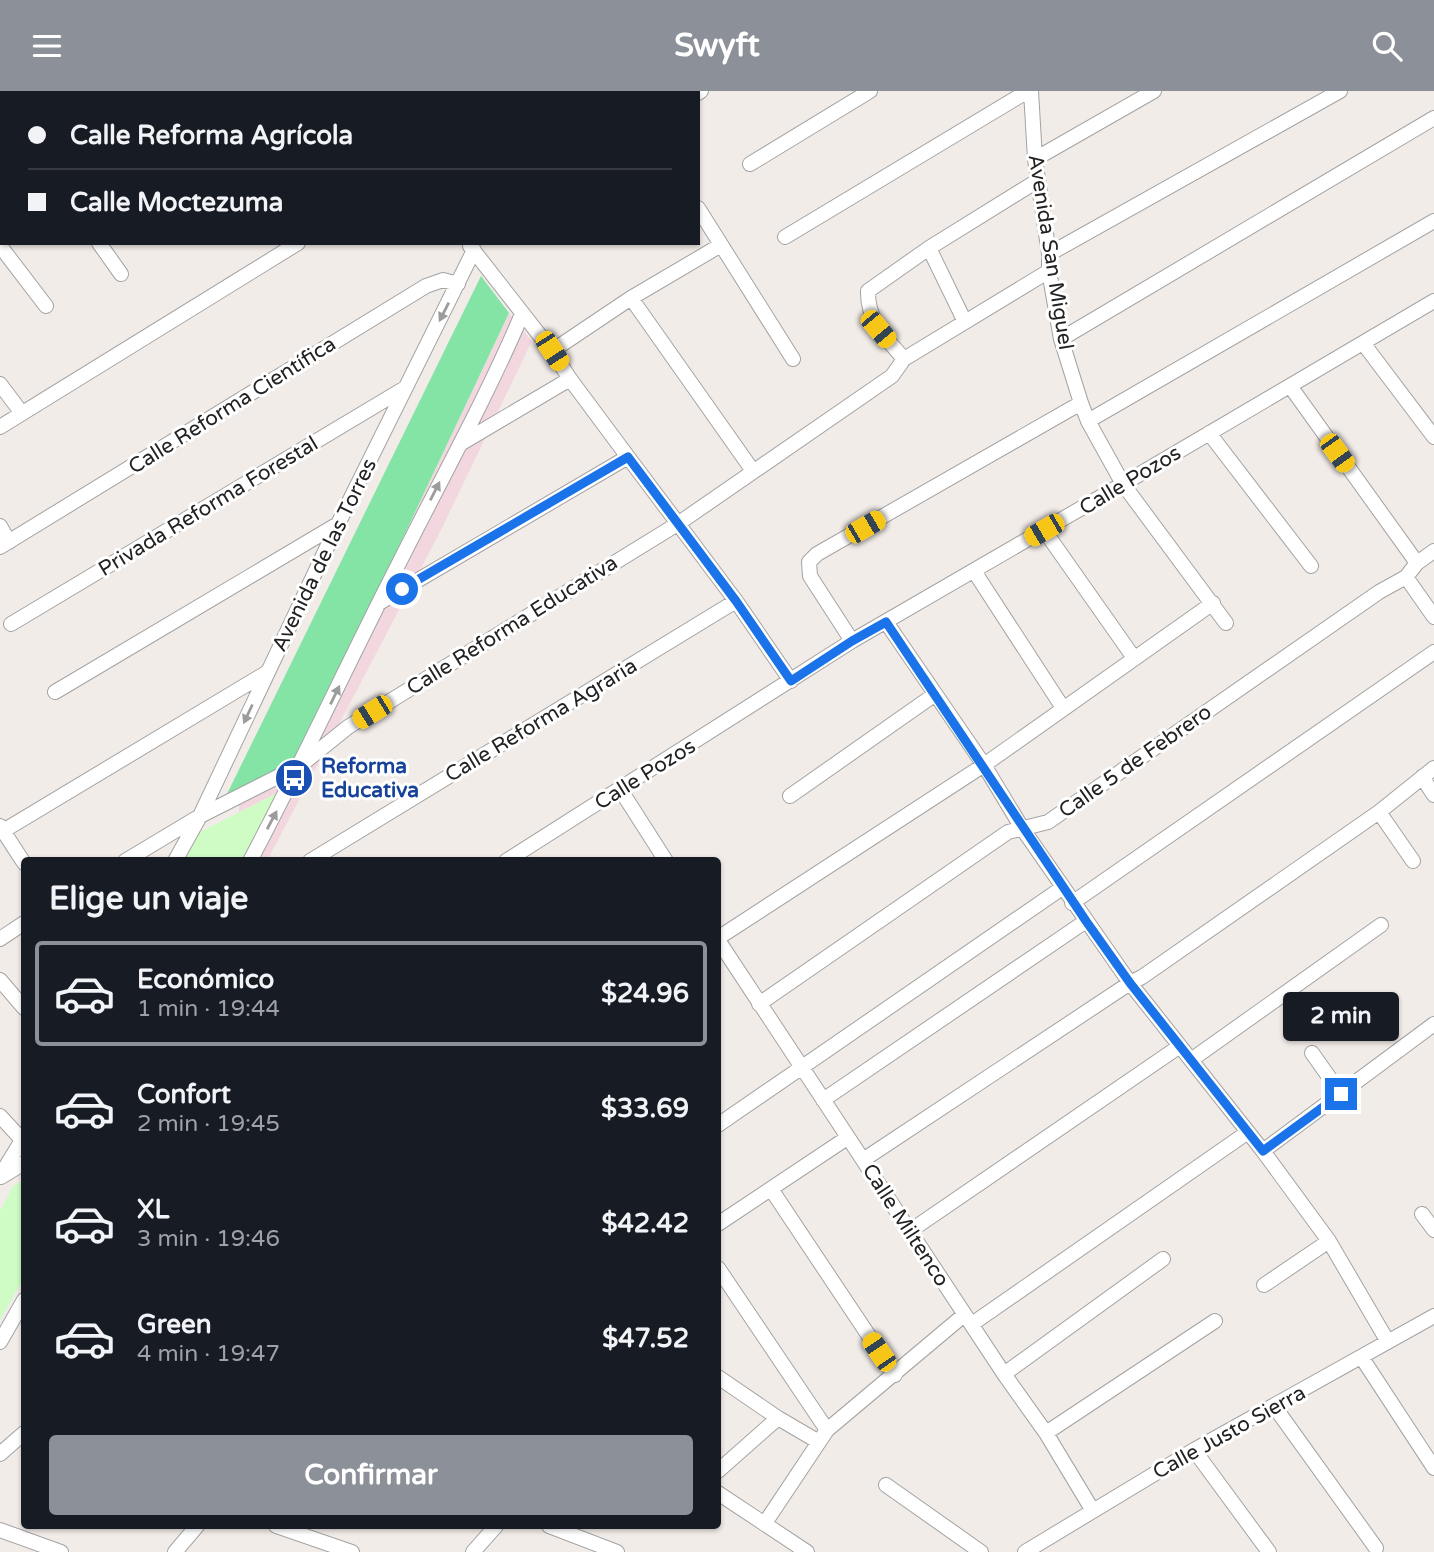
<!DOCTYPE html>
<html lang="es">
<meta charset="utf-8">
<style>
:root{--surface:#171b24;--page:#20242c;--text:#f1f3f6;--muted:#9ea1a6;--line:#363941;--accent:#8c9099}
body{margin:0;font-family:"Varela Round",sans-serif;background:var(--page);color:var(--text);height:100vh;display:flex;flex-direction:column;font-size:26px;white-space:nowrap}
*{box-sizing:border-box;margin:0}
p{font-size:23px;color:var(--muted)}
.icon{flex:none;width:38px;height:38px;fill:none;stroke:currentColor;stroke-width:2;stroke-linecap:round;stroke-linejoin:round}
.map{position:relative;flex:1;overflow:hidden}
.panel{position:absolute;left:21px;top:766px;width:700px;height:672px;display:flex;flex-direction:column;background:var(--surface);border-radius:7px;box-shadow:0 2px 5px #0004}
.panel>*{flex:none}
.guide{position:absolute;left:0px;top:0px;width:700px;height:154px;box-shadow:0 2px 5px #0004;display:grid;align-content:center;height:154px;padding:0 28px;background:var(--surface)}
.end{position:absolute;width:32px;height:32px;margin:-16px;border:9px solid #1a73e8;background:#fff;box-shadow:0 0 0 4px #fff}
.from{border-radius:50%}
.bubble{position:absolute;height:49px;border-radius:7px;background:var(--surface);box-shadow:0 2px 5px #0004;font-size:23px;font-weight:700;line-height:49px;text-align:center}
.car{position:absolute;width:21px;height:42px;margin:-21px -10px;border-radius:9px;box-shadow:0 0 5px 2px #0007;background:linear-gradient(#f5c518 24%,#345 0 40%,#f5c518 0 76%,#345 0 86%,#f5c518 0)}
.guide b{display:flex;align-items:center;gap:24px;height:66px;font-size:26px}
.guide b+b{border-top:2px solid var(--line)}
.guide i{width:18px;height:18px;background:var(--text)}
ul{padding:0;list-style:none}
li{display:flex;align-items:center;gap:21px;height:105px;margin:0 14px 10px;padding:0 14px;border:4px solid transparent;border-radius:7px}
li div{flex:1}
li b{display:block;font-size:26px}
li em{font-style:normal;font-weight:700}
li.selected{border-color:var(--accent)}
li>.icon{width:63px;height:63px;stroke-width:1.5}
h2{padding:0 28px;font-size:32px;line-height:84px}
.primary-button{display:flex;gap:14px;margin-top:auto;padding:14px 28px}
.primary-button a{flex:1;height:80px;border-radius:7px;background:var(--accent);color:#fff;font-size:28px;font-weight:700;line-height:80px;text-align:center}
header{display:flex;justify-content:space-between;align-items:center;height:91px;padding:0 28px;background:var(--accent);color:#fff;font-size:32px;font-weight:700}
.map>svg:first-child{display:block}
</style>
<header><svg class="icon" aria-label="menu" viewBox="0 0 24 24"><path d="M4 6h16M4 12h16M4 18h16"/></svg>Swyft<svg class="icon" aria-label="search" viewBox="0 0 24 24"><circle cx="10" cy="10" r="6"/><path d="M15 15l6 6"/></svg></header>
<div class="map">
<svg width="1434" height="1461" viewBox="0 0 1434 1461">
<rect width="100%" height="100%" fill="#f2ece8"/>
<path fill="#f3d7de" d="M509,222L532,250L440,441L267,770H246L284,699L239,721V698L299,667Z"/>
<path fill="#cffcc5" d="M285,698L246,770H184L200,741Z
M24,1089V1187L0,1229V1120L13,1095Z"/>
<path fill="#83e4a5" d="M481,185L509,222L299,667L226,705Z"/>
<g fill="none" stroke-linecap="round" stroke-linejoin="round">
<defs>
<path id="minor" d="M129,0L130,2
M280,0L281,2
M349,0L351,2
M632,0L633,2
M1031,0L1035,68L1049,163V180L1061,248L1081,312L1088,330L1123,393L1226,532
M98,2L99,0
M237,2L240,0
M422,2L425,0
M698,2L701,0
M1035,68L1154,0
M750,73L870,0
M698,117L793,268
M785,146L1028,0
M99,152L121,183
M470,155L552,260L570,288L628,366L736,510L791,590
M1,156L46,215
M929,157L965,231
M1049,163L1340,0
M631,207L753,380
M1061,248L1434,27
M1363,252L1434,346
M552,260L631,207L721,154
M904,268L1049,180
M0,293L21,321
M1290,295L1417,472
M1088,330L1434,130
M0,336L298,152
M1209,342L1311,475
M460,353L570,288
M0,435L9,451
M1044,439L1134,567
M0,456L426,195L443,189L458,193
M974,480L1063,617
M1406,486L1434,526
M379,512L628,366
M886,531L984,674L1022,737L1130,892L1263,1060L1329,1150L1388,1251
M11,533L405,297
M852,550L810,485L809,471L817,463L1081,312
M55,601L338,433
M1422,686L1434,704
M620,698L666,770
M790,705L934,604
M1379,721L1413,770
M0,735L24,772
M3,740L266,582
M125,770L200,725L301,674L348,636L679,432L892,285L904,268C886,247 867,229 868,200L929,157L1037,90
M175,770L200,725L338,433L474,159
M250,770C301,674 346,576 395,480C438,394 485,310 522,223
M310,770L736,510
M506,770L852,550L1123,393L1434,210
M1072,812L1434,561
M718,847L984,674L1213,512
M0,848L24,832
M718,849L1004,1283L1046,1342L1093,1420
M0,889L24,917
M759,913L1008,741L1048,731L1379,501L1406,486L1417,472L1434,460
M1312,962L1341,1003
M1191,969L1381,834
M823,1009L1086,830
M0,1025L24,1051
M718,1034L1062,797
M1263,1060L1434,933
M863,1069L1130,892L1142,886L1379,721L1434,677
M0,1085L24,1046
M1,1086L24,1072
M771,1098L895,1284
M1422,1123L1434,1139
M718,1133L847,1047
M910,1140L1180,955
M718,1177L827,1339
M1264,1194L1329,1150
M972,1233L1248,1041
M0,1251L24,1209
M1362,1267L1434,1377
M1004,1283L1163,1168
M718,1286L778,1327L819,1351
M1274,1315L1376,1457
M1046,1342L1215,1230
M1194,1359L1269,1461
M0,1363L24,1342
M718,1380L778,1327
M886,1394L981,1461
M718,1402L807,1461
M765,1432L827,1339L964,1224
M276,1435L352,1461
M549,1435L617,1461
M0,1439L61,1461
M175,1461L197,1435
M473,1461L496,1435
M1025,1461L1194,1359L1434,1225"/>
</defs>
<use href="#minor" stroke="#a3a3a3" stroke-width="16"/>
<use href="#minor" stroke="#fff" stroke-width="14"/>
</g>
<defs><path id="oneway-solid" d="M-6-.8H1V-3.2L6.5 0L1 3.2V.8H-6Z" transform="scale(1.75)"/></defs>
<g fill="#9c9c9c">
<use href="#oneway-solid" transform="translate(444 221) rotate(117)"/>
<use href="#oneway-solid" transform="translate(435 400) rotate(-63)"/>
<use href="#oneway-solid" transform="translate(335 604) rotate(-64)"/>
<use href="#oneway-solid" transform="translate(248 623) rotate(115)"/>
<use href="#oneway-solid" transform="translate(272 729) rotate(-62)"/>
</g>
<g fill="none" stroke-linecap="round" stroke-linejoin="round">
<path stroke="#1a73e8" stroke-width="9" d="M402,498L628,366L736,510L791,590L852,550L886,531L1086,830L1130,892L1263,1060L1341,1003"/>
</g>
<defs>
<symbol id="bus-disc" viewBox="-11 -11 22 22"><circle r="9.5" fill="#1a4fb4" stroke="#fff"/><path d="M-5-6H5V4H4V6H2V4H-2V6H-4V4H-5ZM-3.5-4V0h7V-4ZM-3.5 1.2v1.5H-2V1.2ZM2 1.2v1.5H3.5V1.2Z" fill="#fff"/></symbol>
</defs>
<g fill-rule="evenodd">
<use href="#bus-disc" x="272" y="665" width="44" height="44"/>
</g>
<g text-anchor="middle" stroke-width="6" stroke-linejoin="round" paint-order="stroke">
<g font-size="21" fill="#222" stroke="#fff">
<text transform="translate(1051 161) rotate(81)" y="7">Avenida San Miguel</text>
<text transform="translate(232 314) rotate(-32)" y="7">Calle Reforma Científica</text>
<text transform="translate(1130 389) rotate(-31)" y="7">Calle Pozos</text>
<text transform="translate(208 415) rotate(-31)" y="7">Privada Reforma Forestal</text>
<text transform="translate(324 464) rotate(-64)" y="7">Avenida de las Torres</text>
<text transform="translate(512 534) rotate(-32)" y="7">Calle Reforma Educativa</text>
<text transform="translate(541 629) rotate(-31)" y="7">Calle Reforma Agraria</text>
<text transform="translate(1135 670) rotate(-35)" y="7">Calle 5 de Febrero</text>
<text transform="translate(645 683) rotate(-32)" y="7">Calle Pozos</text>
<text transform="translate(906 1134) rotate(57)" y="7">Calle Miltenco</text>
<text transform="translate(1229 1341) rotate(-29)" y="7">Calle Justo Sierra</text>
</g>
<g font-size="21" font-weight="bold" fill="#164399" stroke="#fff" text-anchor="start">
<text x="321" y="682">Reforma<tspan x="321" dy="24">Educativa</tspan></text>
</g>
</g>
</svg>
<i class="end from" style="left:402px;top:498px"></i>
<i class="end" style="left:1341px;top:1003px"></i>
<div class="bubble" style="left:1283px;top:901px;width:116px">2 min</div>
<i class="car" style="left:878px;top:238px;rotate:140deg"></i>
<i class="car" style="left:552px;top:260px;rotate:147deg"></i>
<i class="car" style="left:1337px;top:362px;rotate:144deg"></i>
<i class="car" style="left:865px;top:436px;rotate:60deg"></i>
<i class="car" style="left:1044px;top:439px;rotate:240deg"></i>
<i class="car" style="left:372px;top:621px;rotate:238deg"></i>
<i class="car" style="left:879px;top:1261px;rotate:326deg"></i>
<div class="guide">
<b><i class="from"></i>Calle Reforma Agrícola</b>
<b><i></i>Calle Moctezuma</b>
</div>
<section class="panel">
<h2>Elige un viaje</h2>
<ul>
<li class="selected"><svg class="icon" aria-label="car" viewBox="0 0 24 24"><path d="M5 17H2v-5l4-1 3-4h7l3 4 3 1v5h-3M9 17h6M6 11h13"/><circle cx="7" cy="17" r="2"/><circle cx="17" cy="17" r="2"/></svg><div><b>Económico</b><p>1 min · 19:44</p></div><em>$24.96</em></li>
<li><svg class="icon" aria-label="car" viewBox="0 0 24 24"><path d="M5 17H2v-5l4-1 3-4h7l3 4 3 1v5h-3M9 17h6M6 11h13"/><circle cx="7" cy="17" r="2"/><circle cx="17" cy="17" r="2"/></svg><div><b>Confort</b><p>2 min · 19:45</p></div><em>$33.69</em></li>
<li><svg class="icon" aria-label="car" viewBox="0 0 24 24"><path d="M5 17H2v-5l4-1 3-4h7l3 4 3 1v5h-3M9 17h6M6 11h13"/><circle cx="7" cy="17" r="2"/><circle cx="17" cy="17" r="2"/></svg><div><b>XL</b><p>3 min · 19:46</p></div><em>$42.42</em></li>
<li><svg class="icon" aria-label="car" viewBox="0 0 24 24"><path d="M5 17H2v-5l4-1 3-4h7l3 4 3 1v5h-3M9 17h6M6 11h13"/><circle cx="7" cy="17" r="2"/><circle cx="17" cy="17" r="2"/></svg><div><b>Green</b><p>4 min · 19:47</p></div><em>$47.52</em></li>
</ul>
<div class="primary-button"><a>Confirmar</a></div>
</section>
</div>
